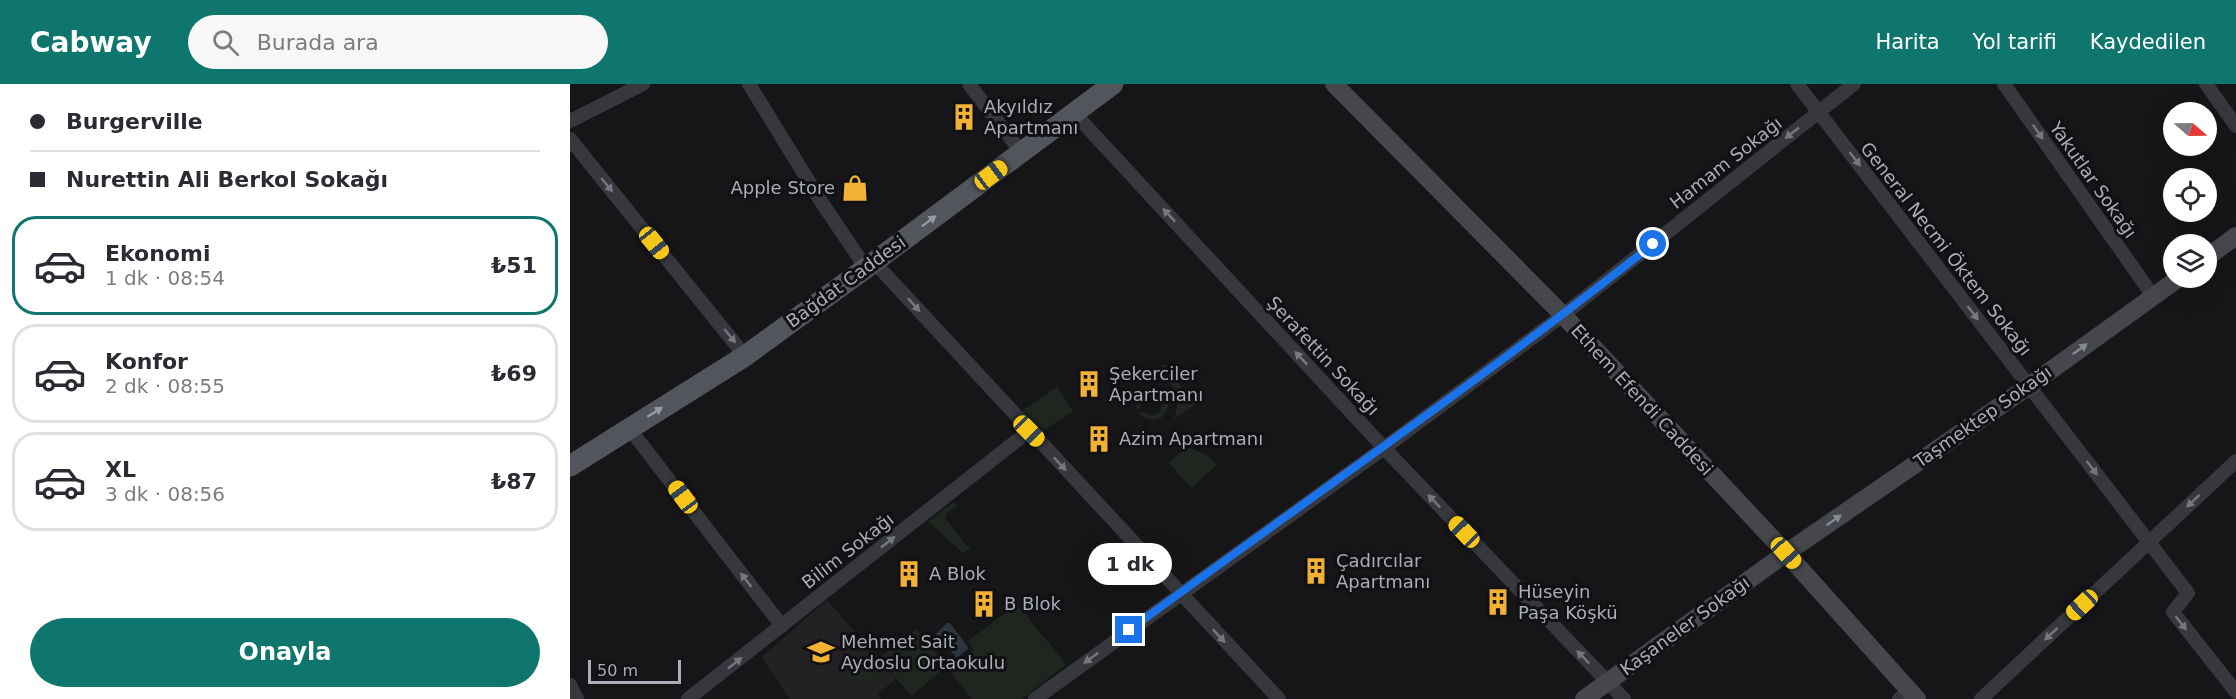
<!DOCTYPE html>
<html lang="tr">
<meta charset="utf-8">
<style>
:root{--surface:#fff;--page:#f7f7f7;--text:#2b2b33;--muted:#7c7c81;--line:#e1e1e2;--accent:#0f766e}
body{margin:0;font-family:"DejaVu Sans",sans-serif;background:var(--page);color:var(--text);height:100vh;display:flex;flex-direction:column;font-size:22px;white-space:nowrap}
*{box-sizing:border-box;margin:0}
p{font-size:20px;color:var(--muted)}
.icon{flex:none;width:33px;height:33px;fill:none;stroke:currentColor;stroke-width:2;stroke-linecap:round;stroke-linejoin:round}
.map{position:relative;flex:1;overflow:hidden}
.details{display:flex;flex-direction:column;background:var(--surface);width:570px}
.details>*{flex:none}
.top-card{display:grid;align-content:center;height:132px;padding:0 30px;background:var(--surface)}
.needle{width:39px;rotate:110deg}
.controls{position:absolute;left:1593px;top:18px;display:grid;gap:12px}
.controls a{display:grid;place-items:center;width:54px;height:54px;border-radius:50%;background:var(--surface);box-shadow:0 6px 24px #0002;font-size:30px}
.scale{position:absolute;left:18px;bottom:15px;width:93px;box-sizing:border-box;padding-left:6px;border:3px solid #a8adb8;border-top:0;font-size:16px;line-height:21px;white-space:nowrap;color:#a8adb8;-webkit-text-stroke:4px #111113;paint-order:stroke}
.end{position:absolute;width:27px;height:27px;margin:-14px;border:8px solid #1a73e8;background:#fff;box-shadow:0 0 0 3px #fff}
.from{border-radius:50%}
.bubble{position:absolute;height:42px;border-radius:21px;background:var(--surface);box-shadow:0 6px 24px #0002;font-size:20px;font-weight:700;line-height:42px;text-align:center}
.car{position:absolute;width:18px;height:36px;margin:-18px -9px;border-radius:8px;box-shadow:0 0 4px 2px #0007;background:linear-gradient(#f5c518 24%,#345 0 40%,#f5c518 0 76%,#345 0 86%,#f5c518 0)}
.top-card b{display:flex;align-items:center;gap:21px;height:57px;font-size:22px}
.top-card b+b{border-top:2px solid var(--line)}
.top-card i{width:15px;height:15px;background:var(--text)}
ul{padding:0;list-style:none}
li{display:flex;align-items:center;gap:18px;height:99px;margin:0 12px 9px;padding:0 18px;border:3px solid var(--line);border-radius:24px}
li div{flex:1}
li b{display:block;font-size:22px}
li em{font-style:normal;font-weight:700}
li.on{border-color:var(--accent)}
li>.icon{width:54px;height:54px;stroke-width:1.5}
.button{display:flex;gap:12px;margin-top:auto;padding:12px 30px}
.button a{flex:1;height:69px;border-radius:36px;background:var(--accent);color:#fff;font-size:24px;font-weight:700;line-height:69px;text-align:center}
header{display:flex;align-items:center;gap:36px;box-sizing:border-box;height:84px;padding:0 30px;background:var(--accent);color:#fff}
header strong{font-size:28px}
nav{display:flex;gap:33px;margin-inline-start:auto;font-size:21px}
.search{width:420px;height:54px;background:var(--page);display:flex;align-items:center;gap:15px;box-sizing:border-box;padding:0 21px;border-radius:33px;color:var(--muted);font-size:22px}
main{display:flex;flex:1;min-height:0}
.map>svg:first-child{display:block}
</style>
<header>
<strong>Cabway</strong>
<div class="search"><svg class="icon" aria-label="search" viewBox="0 0 24 24"><circle cx="10" cy="10" r="6"/><path d="M15 15l6 6"/></svg>Burada ara</div>
<nav><a>Harita</a><a>Yol tarifi</a><a>Kaydedilen</a></nav>
</header>
<main>
<section class="details">
<div class="top-card">
<b><i class="from"></i>Burgerville</b>
<b><i></i>Nurettin Ali Berkol Sokağı</b>
</div>
<ul>
<li class="on"><svg class="icon" aria-label="car" viewBox="0 0 24 24"><path d="M5 17H2v-5l4-1 3-4h7l3 4 3 1v5h-3M9 17h6M6 11h13"/><circle cx="7" cy="17" r="2"/><circle cx="17" cy="17" r="2"/></svg><div><b>Ekonomi</b><p>1 dk · 08:54</p></div><em>₺51</em></li>
<li><svg class="icon" aria-label="car" viewBox="0 0 24 24"><path d="M5 17H2v-5l4-1 3-4h7l3 4 3 1v5h-3M9 17h6M6 11h13"/><circle cx="7" cy="17" r="2"/><circle cx="17" cy="17" r="2"/></svg><div><b>Konfor</b><p>2 dk · 08:55</p></div><em>₺69</em></li>
<li><svg class="icon" aria-label="car" viewBox="0 0 24 24"><path d="M5 17H2v-5l4-1 3-4h7l3 4 3 1v5h-3M9 17h6M6 11h13"/><circle cx="7" cy="17" r="2"/><circle cx="17" cy="17" r="2"/></svg><div><b>XL</b><p>3 dk · 08:56</p></div><em>₺87</em></li>
</ul>
<div class="button"><a>Onayla</a></div>
</section>
<div class="map">
<svg width="1666" height="615" viewBox="0 0 1666 615">
<rect width="100%" height="100%" fill="#161618"/>
<path fill="#222225" d="M257,516L326,595L308,610L311,615H220L192,573Z"/>
<path fill="#1e261f" d="M595,280L624,321L604,335C612,311 604,290 575,295Z
M487,303L503,327L472,348L452,327Z
M580,303L591,305L598,314C602,333 583,343 569,330L573,328L583,332L590,328L594,317C586,302 569,307 570,324L567,326L566,319L570,309Z
M616,363L636,370L647,381L621,404L599,379Z
M384,418L387,422L376,430L375,434L397,462L399,461L401,463L393,469L358,438Z
M447,520L496,580L452,615H402L376,583L341,612L317,583L294,603L276,583L299,562L309,574L346,545L377,583L384,576L389,577L402,567L403,564L398,557Z"/>
<path fill="#2c353c" d="M377,539H380L398,563V565L387,574L366,550Z"/>
<g fill="none" stroke-linecap="round" stroke-linejoin="round">
<path stroke="#37383d" stroke-width="14" d="M179,0L252,119L296,184
M399,0L451,68
M1227,0L1618,509L1603,528L1666,608
M1434,0L1583,212
M1636,0L1666,42
M504,29L814,364L1054,615
M0,37L73,0
M0,55L175,272
M304,178L709,615
M59,344L212,542
M0,601L7,615
M118,615L459,347
M465,615L814,364L993,231L1284,0
M1329,615L1339,607
M1411,615L1666,377"/>
<path stroke="#45474d" stroke-width="18" d="M764,0L993,231L1216,469L1347,615
M1636,174L1666,152
M1014,615L1216,469L1459,302L1609,194"/>
<path stroke="#53555c" stroke-width="21" d="M0,382L175,272L296,184L543,0"/>
</g>
<defs><path id="oneway-solid" d="M-6-.8H1V-3.2L6.5 0L1 3.2V.8H-6Z" transform="scale(1.5)"/></defs>
<g fill="#757881">
<use href="#oneway-solid" transform="translate(1468 48) rotate(55)"/>
<use href="#oneway-solid" transform="translate(1222 49) rotate(142)"/>
<use href="#oneway-solid" transform="translate(1285 75) rotate(52)"/>
<use href="#oneway-solid" transform="translate(37 101) rotate(51)"/>
<use href="#oneway-solid" transform="translate(599 131) rotate(-133)"/>
<use href="#oneway-solid" transform="translate(344 221) rotate(48)"/>
<use href="#oneway-solid" transform="translate(1403 229) rotate(52)"/>
<use href="#oneway-solid" transform="translate(160 252) rotate(51)"/>
<use href="#oneway-solid" transform="translate(731 274) rotate(-133)"/>
<use href="#oneway-solid" transform="translate(490 380) rotate(47)"/>
<use href="#oneway-solid" transform="translate(1522 384) rotate(53)"/>
<use href="#oneway-solid" transform="translate(864 417) rotate(-134)"/>
<use href="#oneway-solid" transform="translate(1623 417) rotate(137)"/>
<use href="#oneway-solid" transform="translate(318 458) rotate(-38)"/>
<use href="#oneway-solid" transform="translate(176 496) rotate(-128)"/>
<use href="#oneway-solid" transform="translate(1611 539) rotate(52)"/>
<use href="#oneway-solid" transform="translate(1481 550) rotate(137)"/>
<use href="#oneway-solid" transform="translate(649 552) rotate(47)"/>
<use href="#oneway-solid" transform="translate(1013 573) rotate(-134)"/>
<use href="#oneway-solid" transform="translate(521 574) rotate(144)"/>
<use href="#oneway-solid" transform="translate(165 579) rotate(-38)"/>
</g>
<g fill="#979ba6">
<use href="#oneway-solid" transform="translate(359 137) rotate(-37)"/>
<use href="#oneway-solid" transform="translate(85 328) rotate(-32)"/>
</g>
<g fill="#858993">
<use href="#oneway-solid" transform="translate(1510 265) rotate(-36)"/>
<use href="#oneway-solid" transform="translate(1264 436) rotate(-35)"/>
</g>
<g fill="none" stroke-linecap="round" stroke-linejoin="round">
<path stroke="#1a73e8" stroke-width="8" d="M559,546C734,418 913,295 1083,160"/>
</g>
<defs>
<symbol id="building-bare" viewBox="-9 -9 18 18"><path d="M-4-6H4V6H1V3H-1V6H-4ZM-2.5-4.3h1.7v1.8h-1.7ZM.8-4.3h1.7v1.8H.8ZM-2.5-1h1.7V.8h-1.7ZM.8-1h1.7V.8H.8Z" fill="#f2b134" stroke="#111113" stroke-width="2.5" paint-order="stroke"/></symbol>
<symbol id="shop-bare" viewBox="-9 -9 18 18"><path d="M-5-2.5h2.3a2.7 3.5 0 0 1 5.4 0H5L5.5 6h-11ZM-1.5-2.5h3a1.5 2.3 0 0 0-3 0Z" fill="#f2b134" stroke="#111113" stroke-width="2.5" paint-order="stroke"/></symbol>
<symbol id="school-bare" viewBox="-9 -9 18 18"><path d="M0-5L7-2L0 1L-7-2ZM-4 1L0 2.5L4 1V4Q0 6-4 4Z" fill="#f2b134" stroke="#111113" stroke-width="2.5" paint-order="stroke"/></symbol>
</defs>
<g fill-rule="evenodd">
<use href="#building-bare" x="375" y="14" width="38" height="38"/>
<use href="#shop-bare" x="266" y="85" width="38" height="38"/>
<use href="#building-bare" x="500" y="281" width="38" height="38"/>
<use href="#building-bare" x="510" y="336" width="38" height="38"/>
<use href="#building-bare" x="727" y="468" width="38" height="38"/>
<use href="#building-bare" x="320" y="471" width="38" height="38"/>
<use href="#building-bare" x="909" y="499" width="38" height="38"/>
<use href="#building-bare" x="395" y="501" width="38" height="38"/>
<use href="#school-bare" x="232" y="549" width="38" height="38"/>
</g>
<g text-anchor="middle" stroke-width="6" stroke-linejoin="round" paint-order="stroke">
<g font-size="18" fill="#a8adb8" stroke="#111113" text-anchor="start">
<text x="414" y="29">Akyıldız<tspan x="414" dy="21">Apartmanı</tspan></text>
<text x="265" y="110" text-anchor="end">Apple Store</text>
<text x="539" y="296">Şekerciler<tspan x="539" dy="21">Apartmanı</tspan></text>
<text x="549" y="361">Azim Apartmanı</text>
<text x="766" y="483">Çadırcılar<tspan x="766" dy="21">Apartmanı</tspan></text>
<text x="359" y="496">A Blok</text>
<text x="948" y="514">Hüseyin<tspan x="948" dy="21">Paşa Köşkü</tspan></text>
<text x="434" y="526">B Blok</text>
<text x="271" y="564">Mehmet Sait<tspan x="271" dy="21">Aydoslu Ortaokulu</tspan></text>
</g>
<g font-size="18" fill="#a8adb8" stroke="#111113">
<text transform="translate(1156 79) rotate(-38)" y="6">Hamam Sokağı</text>
<text transform="translate(1523 96) rotate(55)" y="6">Yakutlar Sokağı</text>
<text transform="translate(1376 165) rotate(52)" y="6">General Necmi Öktem Sokağı</text>
<text transform="translate(276 198) rotate(-36)" y="6">Bağdat Caddesi</text>
<text transform="translate(753 272) rotate(47)" y="6">Şerafettin Sokağı</text>
<text transform="translate(1072 316) rotate(47)" y="6">Ethem Efendi Caddesi</text>
<text transform="translate(1413 333) rotate(-35)" y="6">Taşmektep Sokağı</text>
<text transform="translate(278 467) rotate(-38)" y="6">Bilim Sokağı</text>
<text transform="translate(1115 542) rotate(-36)" y="6">Kaşaneler Sokağı</text>
</g>
</g>
</svg>
<div class="controls">
<a><svg class="needle" viewBox="-14 -14 28 28"><path d="M0-13l5 13h-10z" fill="#e53935"/><path d="M0 13l5-13h-10z" fill="#7c7c81"/></svg></a>
<a><svg class="icon" aria-label="locate" viewBox="0 0 24 24"><circle cx="12" cy="12" r="6"/><path d="M12 2v4M12 18v4M2 12h4M18 12h4"/></svg></a>
<a><svg class="icon" aria-label="layers" viewBox="0 0 24 24"><path d="M12 4l9 5-9 5-9-5zM3 14l9 5 9-5"/></svg></a>
</div>
<div class="scale">50 m</div>
<i class="end from" style="left:1083px;top:160px"></i>
<i class="end" style="left:559px;top:546px"></i>
<div class="bubble" style="left:518px;top:459px;width:84px">1 dk</div>
<i class="car" style="left:421px;top:91px;rotate:53deg"></i>
<i class="car" style="left:84px;top:159px;rotate:141deg"></i>
<i class="car" style="left:459px;top:347px;rotate:135deg"></i>
<i class="car" style="left:113px;top:413px;rotate:323deg"></i>
<i class="car" style="left:894px;top:448px;rotate:316deg"></i>
<i class="car" style="left:1216px;top:469px;rotate:138deg"></i>
<i class="car" style="left:1512px;top:521px;rotate:227deg"></i>
</div>
</main>
